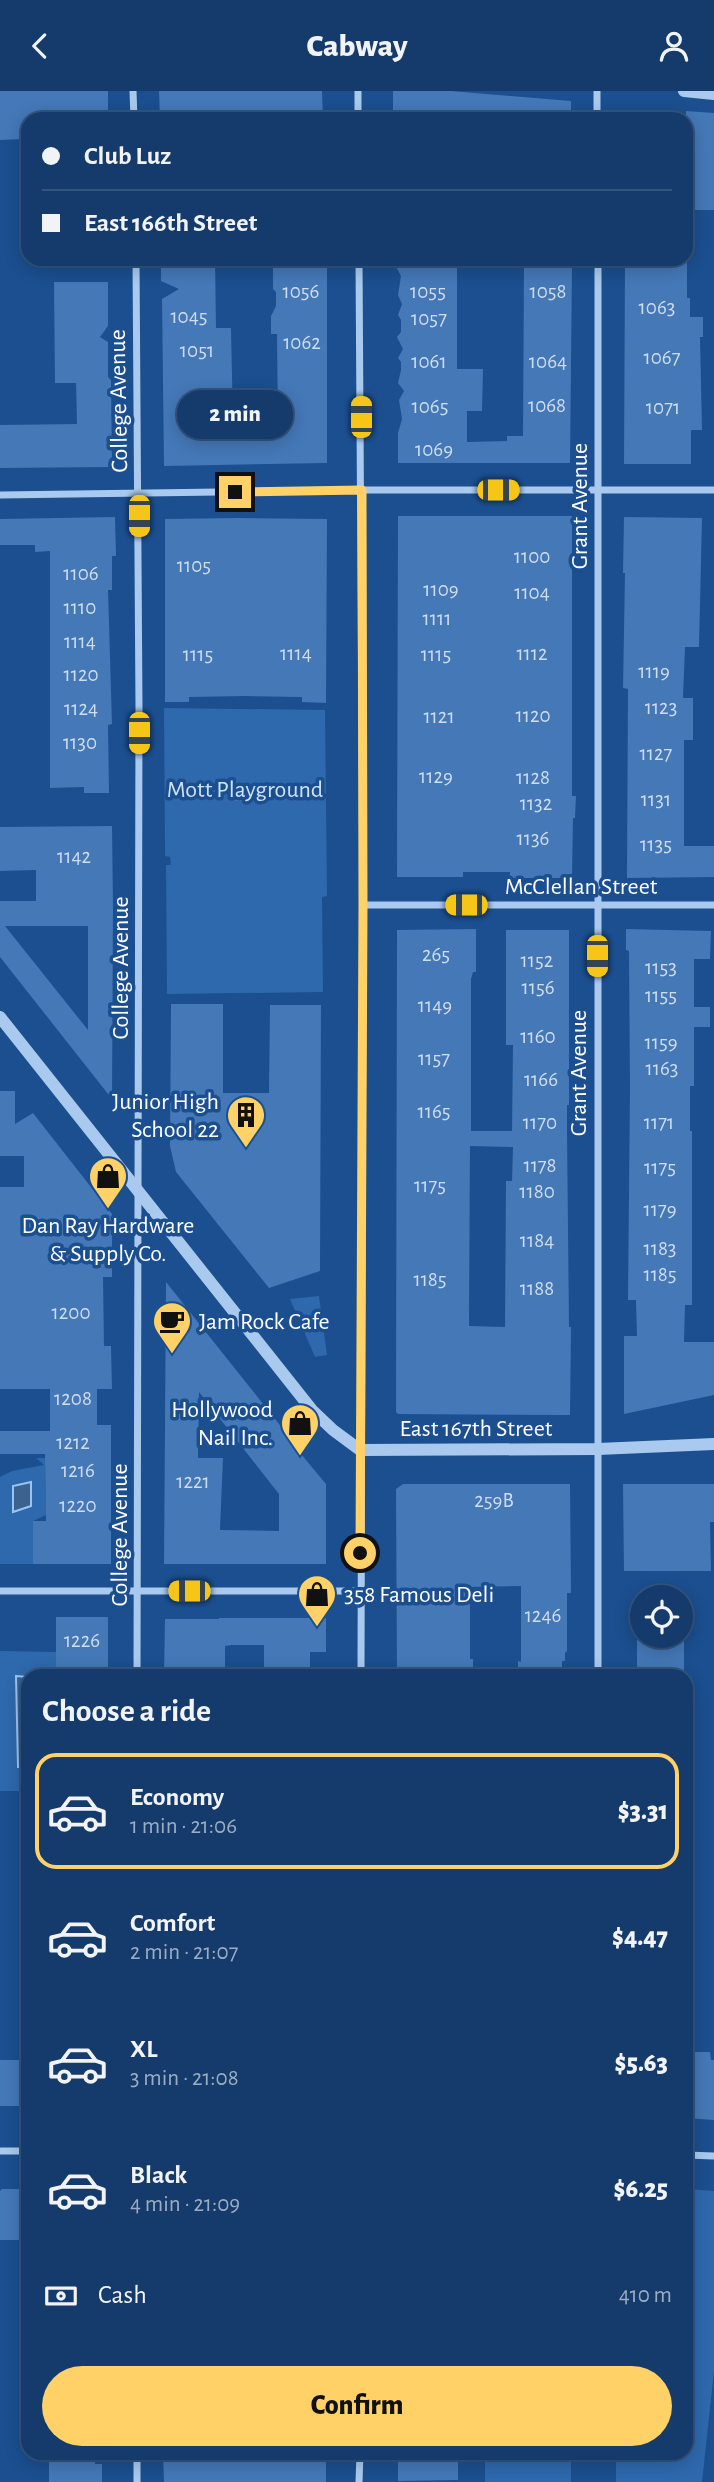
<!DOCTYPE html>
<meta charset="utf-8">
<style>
:root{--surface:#143b6b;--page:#214673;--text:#f1f3f6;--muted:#9dadc1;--line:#33557e;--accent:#ffd166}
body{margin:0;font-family:"Alegreya Sans",sans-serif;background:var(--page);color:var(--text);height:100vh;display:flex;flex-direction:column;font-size:26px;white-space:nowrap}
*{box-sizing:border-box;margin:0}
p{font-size:23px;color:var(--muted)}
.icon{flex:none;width:38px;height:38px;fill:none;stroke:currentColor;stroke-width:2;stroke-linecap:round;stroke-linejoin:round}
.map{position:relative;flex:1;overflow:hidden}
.side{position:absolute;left:21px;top:1578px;width:672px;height:791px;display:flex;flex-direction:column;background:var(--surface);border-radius:21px;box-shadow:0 4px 18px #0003,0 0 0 2px var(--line)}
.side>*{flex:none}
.hud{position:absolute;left:21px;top:21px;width:672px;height:154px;border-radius:21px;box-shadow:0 4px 18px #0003,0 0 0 2px var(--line);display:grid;align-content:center;height:154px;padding:0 21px;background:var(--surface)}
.buttons{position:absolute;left:630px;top:1494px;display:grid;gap:14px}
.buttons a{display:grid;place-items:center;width:63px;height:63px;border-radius:50%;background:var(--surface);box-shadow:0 4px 18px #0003,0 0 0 2px var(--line);font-size:35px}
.end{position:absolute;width:32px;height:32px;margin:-16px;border:9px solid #ffd166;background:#111;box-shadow:0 0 0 4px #111}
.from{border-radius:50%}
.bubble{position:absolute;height:49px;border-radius:24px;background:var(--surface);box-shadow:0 4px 18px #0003,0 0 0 2px var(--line);font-size:23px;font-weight:800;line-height:49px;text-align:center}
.car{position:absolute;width:21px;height:42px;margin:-21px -10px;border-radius:9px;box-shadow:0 0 5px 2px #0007;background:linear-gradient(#f5c518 24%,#345 0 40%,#f5c518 0 76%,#345 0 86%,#f5c518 0)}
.hud b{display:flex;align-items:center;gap:24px;height:66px;font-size:26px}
.hud b+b{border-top:2px solid var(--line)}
.hud i{width:18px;height:18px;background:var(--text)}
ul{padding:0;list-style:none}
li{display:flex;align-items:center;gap:21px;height:116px;margin:0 14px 10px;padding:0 7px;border:4px solid transparent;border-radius:21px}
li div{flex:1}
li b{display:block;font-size:26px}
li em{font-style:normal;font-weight:800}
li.on{border-color:var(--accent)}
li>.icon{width:63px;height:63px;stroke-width:1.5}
h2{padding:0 21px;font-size:32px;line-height:84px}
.pay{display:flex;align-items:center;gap:18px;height:77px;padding:0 21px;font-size:26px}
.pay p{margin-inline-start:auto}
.action{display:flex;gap:14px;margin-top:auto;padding:14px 21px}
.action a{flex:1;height:80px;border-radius:42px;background:var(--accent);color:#111;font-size:28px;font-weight:800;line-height:80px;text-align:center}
header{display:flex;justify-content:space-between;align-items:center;height:91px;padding:0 21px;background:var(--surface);font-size:32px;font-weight:800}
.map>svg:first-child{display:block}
</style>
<header><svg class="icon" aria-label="back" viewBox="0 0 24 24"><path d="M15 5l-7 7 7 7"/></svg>Cabway<svg class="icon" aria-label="person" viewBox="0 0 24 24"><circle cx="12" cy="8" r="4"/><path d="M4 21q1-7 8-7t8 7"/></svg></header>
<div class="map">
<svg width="714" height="2391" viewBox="0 0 714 2391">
<rect width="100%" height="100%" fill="#1b4f8f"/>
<path fill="#2e69ad" d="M164,617L325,619L327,805L322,806L323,901L167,903L166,774H171L170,766L165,765V758Z
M319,1205L327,1264L315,1266L290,1208Z
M36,1367L91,1368L45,1374L46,1424L33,1430V1473H0V1386L12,1380L44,1374Z
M0,1560L56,1561V1585L28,1586V1700H0Z
M686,2098L714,2100V2280L702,2391H616V2363L686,2362Z
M485,2363H571V2391H485Z"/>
<path fill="#3c6290" stroke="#9cc4f0" stroke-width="2" d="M31,1391V1415L13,1421V1395Z
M16,1585L28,1586V1676H18Z"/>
<path fill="#4478b7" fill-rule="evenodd" d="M0,0H108V19H104V28H28V41H24V48L0,49Z
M159,0H322L323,28H160Z
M393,0H451L571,10V28H393Z
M686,20L714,22V119H686Z
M161,168H215L216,237H231L233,331H235V339L278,338L277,243H271V225L276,215V201L273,198V173H276V168H327V372L164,375L162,208L179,198L161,190Z
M625,168H687V207H690V226H703V246H700L702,339H691V373H624Z
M395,174H457V278H483L482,320H467V351L507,350V345H523L524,174H572L570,372H398V342L402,328L399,309L404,300L398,292L401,279V271L398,267L403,258L397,246L401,241V229L398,224L402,213L398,204L401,185Z
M54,191H108V235L100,246L108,251V286L111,289L112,376L0,377V334L77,333L76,292H55Z
M398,425H572V705H576L575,727H573L572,787H510V781H463V786H397Z
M115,426L116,465H112V499H108L112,633L108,634L109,702H84V696L50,697V460L35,461V454H0V428Z
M624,426L702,427L699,556H685L683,607H693V649H684V755H714V786L627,787L628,598L623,597L625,482H623Z
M239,427L327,428L326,612L302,611V606L245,605L189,606V611H165V428Z
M235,695H258V710H235Z
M112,735L113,817L112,1008L0,866V810H36V779L0,780V736ZM5,835H88V939Z
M476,838V881H473L471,888V1040H512L513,954H506V839H569V1014H567V1040L569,1236H571L570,1324L398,1323L396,1321L397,839ZM470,1055L513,1056L512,1090H506L505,1236L469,1235Z
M626,838L711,840L710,868H694V916H710V936H694V995H690V1040H692V1214H685L684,1251H714V1304L624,1323V1245H637L636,1209H628L630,996L629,860L626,859Z
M171,913H223V1002H269L270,914H321L320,1180L269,1197L176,1081L170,1055Z
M0,1000H15V1033L33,1022L112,1123V1186H103L104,1255H111L112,1298H97V1334H111V1473H33V1430H46L45,1363H0V1340H50V1298H0V1096H24V1065H0Z
M166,1191L283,1338L281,1339L326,1393V1473H164ZM199,1301L279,1403V1440L220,1439L223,1367H198Z
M403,1393H570L571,1502H567V1560L565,1562V1570H562V1586H518V1570L521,1571V1495L470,1496V1568H473V1586H397L396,1398Z
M623,1393H714V1431H710L711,1480H624Z
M56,1526H108V1586H56Z
M219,1527H326V1561H310V1586H264V1554H232L225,1555V1585L164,1586L165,1528H219Z
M645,1545H680V1548H684V1586H637V1549H645Z
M686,1961H710L711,1969H714V2029L686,2027Z
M0,1969H28V2015H0Z
M2,2098H28V2149H0V2100Z
M49,2362H95V2373H102V2391H49Z
M163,2362H226V2370H256V2362H326V2391H164Z
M398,2370H458V2389L398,2390Z"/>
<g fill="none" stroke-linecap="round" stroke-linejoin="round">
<path stroke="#a9c9ee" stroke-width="7" d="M133,0L134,28
M358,0V28
M597,0V28
M136,168L139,617L137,1586
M359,168L363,814L361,1586
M0,404L362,399H714
M363,814H714
M0,1500H361
M598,1586V168
M0,2060H28
M686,2064L714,2065
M137,2391V2362
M359,2391L360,2362"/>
<path stroke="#a9c9ee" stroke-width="12" d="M684,0L714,3
M0,926L312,1319L333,1339L360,1359L598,1358L714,1353"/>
</g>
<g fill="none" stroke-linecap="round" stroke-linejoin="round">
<path stroke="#ffd166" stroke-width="9" d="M235,401L362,399L363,814L360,1462"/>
</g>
<defs>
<symbol id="building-pin" viewBox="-11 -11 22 30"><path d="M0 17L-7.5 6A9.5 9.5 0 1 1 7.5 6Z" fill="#ffd166" stroke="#1b4f8f"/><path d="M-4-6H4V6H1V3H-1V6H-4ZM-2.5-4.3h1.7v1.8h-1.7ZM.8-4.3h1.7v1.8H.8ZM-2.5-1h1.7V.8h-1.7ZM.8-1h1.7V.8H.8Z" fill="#111"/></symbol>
<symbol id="shop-pin" viewBox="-11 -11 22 30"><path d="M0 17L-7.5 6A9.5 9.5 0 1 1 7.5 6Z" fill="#ffd166" stroke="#1b4f8f"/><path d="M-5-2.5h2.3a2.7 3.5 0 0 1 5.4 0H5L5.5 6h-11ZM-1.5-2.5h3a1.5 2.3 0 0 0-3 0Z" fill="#111"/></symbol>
<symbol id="cafe-pin" viewBox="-11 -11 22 30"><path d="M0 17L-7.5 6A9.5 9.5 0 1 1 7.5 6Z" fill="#ffd166" stroke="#1b4f8f"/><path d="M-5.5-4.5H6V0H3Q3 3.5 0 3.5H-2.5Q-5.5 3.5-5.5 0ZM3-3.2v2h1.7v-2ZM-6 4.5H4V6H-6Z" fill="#111"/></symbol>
</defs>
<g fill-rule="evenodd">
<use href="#building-pin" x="224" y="1002" width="44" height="60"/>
<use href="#shop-pin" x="86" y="1063" width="44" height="60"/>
<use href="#cafe-pin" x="150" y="1208" width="44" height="60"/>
<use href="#shop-pin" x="278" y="1310" width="44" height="60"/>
<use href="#shop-pin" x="295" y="1481" width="44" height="60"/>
</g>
<g text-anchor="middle" stroke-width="7" stroke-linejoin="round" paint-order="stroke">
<g font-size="21" fill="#d0dded">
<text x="301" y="207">1056</text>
<text x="428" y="207">1055</text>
<text x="548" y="207">1058</text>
<text x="657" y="223">1063</text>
<text x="189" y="232">1045</text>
<text x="429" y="234">1057</text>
<text x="302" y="258">1062</text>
<text x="197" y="266">1051</text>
<text x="662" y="273">1067</text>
<text x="429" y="277">1061</text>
<text x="548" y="277">1064</text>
<text x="547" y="321">1068</text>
<text x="430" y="322">1065</text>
<text x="663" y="323">1071</text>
<text x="434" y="365">1069</text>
<text x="532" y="472">1100</text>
<text x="194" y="481">1105</text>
<text x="81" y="489">1106</text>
<text x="441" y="505">1109</text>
<text x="532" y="508">1104</text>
<text x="80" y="523">1110</text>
<text x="437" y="534">1111</text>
<text x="80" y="557">1114</text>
<text x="296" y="569">1114</text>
<text x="532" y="569">1112</text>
<text x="198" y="570">1115</text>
<text x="436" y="570">1115</text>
<text x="654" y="587">1119</text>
<text x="81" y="590">1120</text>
<text x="661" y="623">1123</text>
<text x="81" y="624">1124</text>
<text x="533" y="631">1120</text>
<text x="439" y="632">1121</text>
<text x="80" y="658">1130</text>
<text x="656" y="669">1127</text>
<text x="436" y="692">1129</text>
<text x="533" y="693">1128</text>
<text x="656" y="715">1131</text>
<text x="536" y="719">1132</text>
<text x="533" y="754">1136</text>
<text x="656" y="760">1135</text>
<text x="74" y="772">1142</text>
<text x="436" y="870">265</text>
<text x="537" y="876">1152</text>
<text x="661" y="883">1153</text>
<text x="538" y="903">1156</text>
<text x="661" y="911">1155</text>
<text x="435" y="921">1149</text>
<text x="538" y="952">1160</text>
<text x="661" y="958">1159</text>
<text x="434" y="974">1157</text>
<text x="662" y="984">1163</text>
<text x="541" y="995">1166</text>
<text x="434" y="1027">1165</text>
<text x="540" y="1038">1170</text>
<text x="659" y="1038">1171</text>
<text x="540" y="1081">1178</text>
<text x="660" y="1083">1175</text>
<text x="430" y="1101">1175</text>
<text x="537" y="1107">1180</text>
<text x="660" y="1125">1179</text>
<text x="537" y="1156">1184</text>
<text x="660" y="1164">1183</text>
<text x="660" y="1190">1185</text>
<text x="430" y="1195">1185</text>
<text x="537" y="1204">1188</text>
<text x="71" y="1228">1200</text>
<text x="73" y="1314">1208</text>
<text x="73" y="1358">1212</text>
<text x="78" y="1386">1216</text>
<text x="193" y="1397">1221</text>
<text x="494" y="1416">259B</text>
<text x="78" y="1421">1220</text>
<text x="543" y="1531">1246</text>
<text x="82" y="1556">1226</text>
</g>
<g font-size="24" fill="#fff" stroke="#1b4f8f">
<text transform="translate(118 310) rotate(-91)" y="8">College Avenue</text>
<text transform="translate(579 415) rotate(-90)" y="8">Grant Avenue</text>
<text x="581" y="803">McClellan Street</text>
<text transform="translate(120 877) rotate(-90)" y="8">College Avenue</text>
<text transform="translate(578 982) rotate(-90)" y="8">Grant Avenue</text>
<text x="476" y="1345">East 167th Street</text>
<text transform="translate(119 1444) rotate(-90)" y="8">College Avenue</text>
</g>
<g font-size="24" fill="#cfe3fa" stroke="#1b4f8f">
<text x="245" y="706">Mott Playground</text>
</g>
<g font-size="24" fill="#fff" stroke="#1b4f8f" text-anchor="end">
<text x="219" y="1018">Junior High<tspan x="219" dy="28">School 22</tspan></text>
<text x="108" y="1142" text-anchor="middle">Dan Ray Hardware<tspan x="108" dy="28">&amp; Supply Co.</tspan></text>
<text x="199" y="1238" text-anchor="start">Jam Rock Cafe</text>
<text x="273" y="1326">Hollywood<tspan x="273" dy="28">Nail Inc.</tspan></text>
<text x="344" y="1511" text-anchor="start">358 Famous Deli</text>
</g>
</g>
</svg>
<div class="buttons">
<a><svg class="icon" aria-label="locate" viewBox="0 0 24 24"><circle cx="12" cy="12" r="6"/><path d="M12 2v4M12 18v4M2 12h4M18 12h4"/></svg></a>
</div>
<i class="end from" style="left:360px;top:1462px"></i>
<i class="end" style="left:235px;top:401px"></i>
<div class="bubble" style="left:177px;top:299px;width:116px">2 min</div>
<i class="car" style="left:361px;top:326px;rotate:0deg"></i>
<i class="car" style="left:498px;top:399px;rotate:90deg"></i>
<i class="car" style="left:139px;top:425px;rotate:180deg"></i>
<i class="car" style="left:139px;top:642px;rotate:180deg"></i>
<i class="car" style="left:466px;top:814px;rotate:270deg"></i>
<i class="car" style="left:597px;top:865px;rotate:180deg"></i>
<i class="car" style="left:189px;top:1500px;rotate:270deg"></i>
<div class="hud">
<b><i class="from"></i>Club Luz</b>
<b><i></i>East 166th Street</b>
</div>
<section class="side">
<h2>Choose a ride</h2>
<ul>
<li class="on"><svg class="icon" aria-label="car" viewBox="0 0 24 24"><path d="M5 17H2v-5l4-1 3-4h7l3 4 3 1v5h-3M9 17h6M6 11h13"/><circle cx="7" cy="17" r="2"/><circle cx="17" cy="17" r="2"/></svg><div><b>Economy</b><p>1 min · 21:06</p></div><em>$3.31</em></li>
<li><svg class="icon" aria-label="car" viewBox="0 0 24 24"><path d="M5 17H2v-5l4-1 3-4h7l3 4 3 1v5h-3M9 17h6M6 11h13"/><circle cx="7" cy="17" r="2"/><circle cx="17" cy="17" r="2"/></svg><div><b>Comfort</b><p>2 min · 21:07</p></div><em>$4.47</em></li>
<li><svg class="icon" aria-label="car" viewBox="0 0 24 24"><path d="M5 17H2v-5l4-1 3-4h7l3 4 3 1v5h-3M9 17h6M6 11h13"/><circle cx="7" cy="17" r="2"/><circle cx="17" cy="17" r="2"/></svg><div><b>XL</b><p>3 min · 21:08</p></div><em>$5.63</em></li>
<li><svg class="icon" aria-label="car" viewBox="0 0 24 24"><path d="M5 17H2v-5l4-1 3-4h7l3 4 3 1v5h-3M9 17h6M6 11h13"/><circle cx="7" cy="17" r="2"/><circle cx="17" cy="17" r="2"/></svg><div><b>Black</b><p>4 min · 21:09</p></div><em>$6.25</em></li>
</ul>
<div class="pay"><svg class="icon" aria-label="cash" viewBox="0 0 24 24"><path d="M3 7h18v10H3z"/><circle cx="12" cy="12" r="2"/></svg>Cash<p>410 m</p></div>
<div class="action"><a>Confirm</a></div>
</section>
</div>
